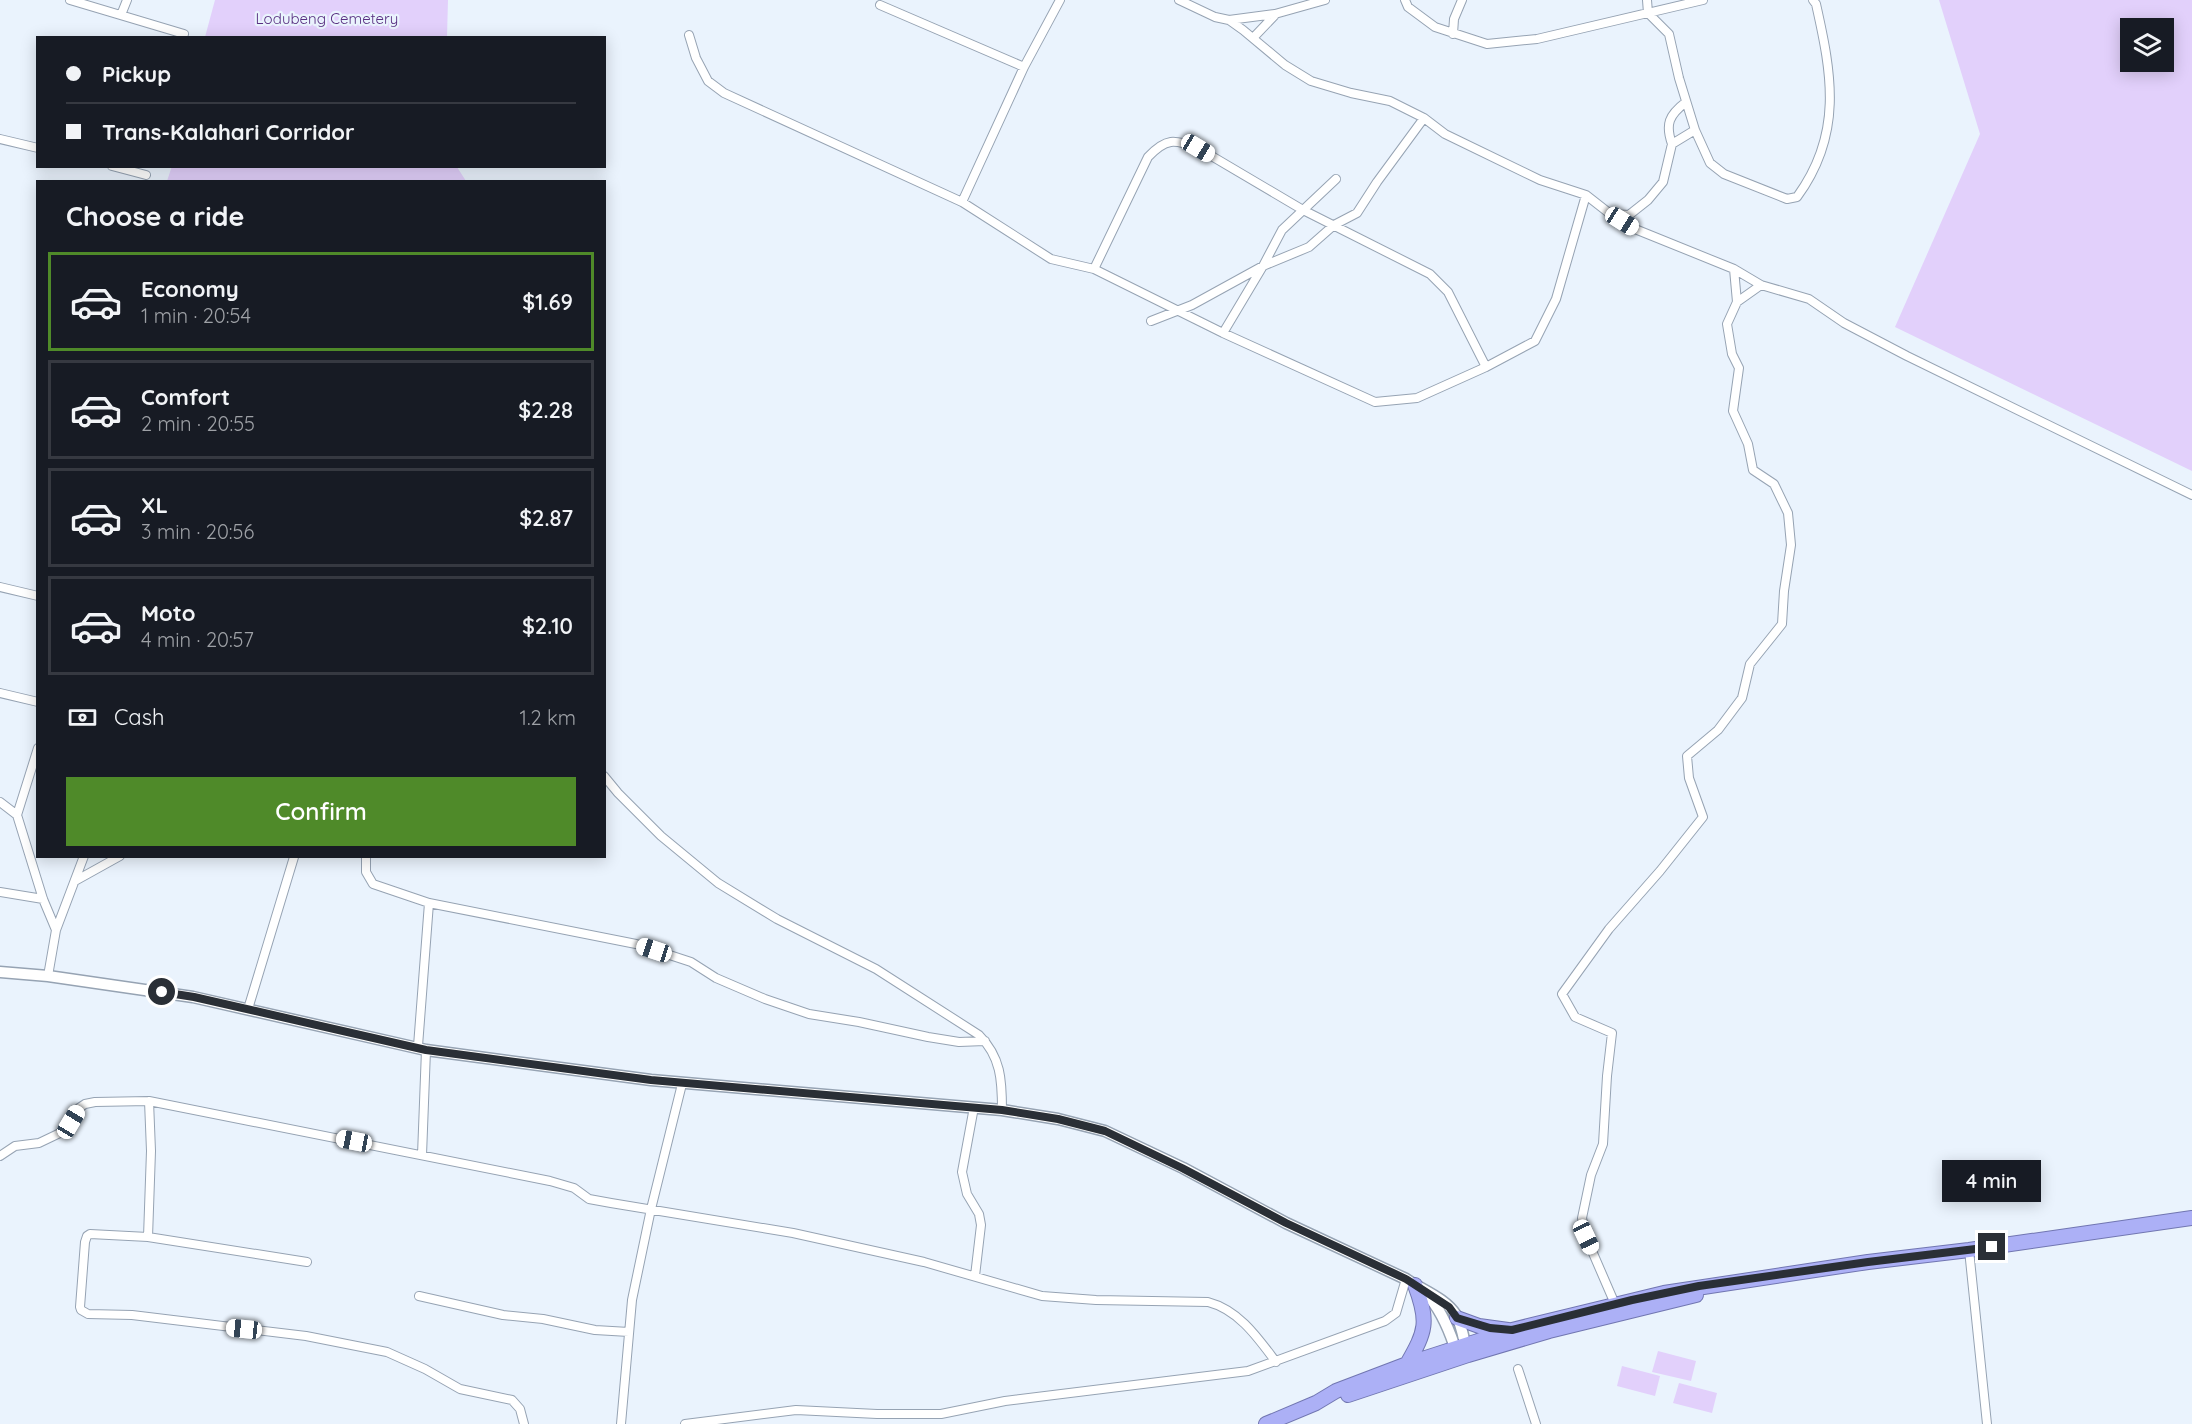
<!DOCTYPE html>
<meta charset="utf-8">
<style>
:root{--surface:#171b24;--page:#242831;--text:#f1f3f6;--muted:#9ea1a6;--line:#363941;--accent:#4f8a29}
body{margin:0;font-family:Quicksand,sans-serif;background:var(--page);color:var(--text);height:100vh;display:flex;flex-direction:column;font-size:22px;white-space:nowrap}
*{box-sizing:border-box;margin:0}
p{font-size:20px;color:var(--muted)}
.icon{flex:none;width:33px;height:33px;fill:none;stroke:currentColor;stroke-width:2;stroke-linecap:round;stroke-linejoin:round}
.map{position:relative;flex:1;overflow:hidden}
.details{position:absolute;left:36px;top:180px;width:570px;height:678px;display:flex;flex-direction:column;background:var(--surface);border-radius:0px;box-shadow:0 3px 15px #0003}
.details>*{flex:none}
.banner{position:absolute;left:36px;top:36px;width:570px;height:132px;border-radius:0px;box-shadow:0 3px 15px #0003;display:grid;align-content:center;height:132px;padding:0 30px;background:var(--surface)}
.tools{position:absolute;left:2120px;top:18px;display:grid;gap:12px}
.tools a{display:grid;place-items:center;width:54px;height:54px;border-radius:0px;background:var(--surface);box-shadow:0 3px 15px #0003;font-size:30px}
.end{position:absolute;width:27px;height:27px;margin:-14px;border:8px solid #2a2f36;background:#fff;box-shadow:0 0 0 3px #fff}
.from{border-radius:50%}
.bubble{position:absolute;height:42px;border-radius:0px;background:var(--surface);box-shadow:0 3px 15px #0003;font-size:20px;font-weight:600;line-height:42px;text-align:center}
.car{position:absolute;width:18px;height:36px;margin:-18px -9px;border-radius:8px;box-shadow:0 0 4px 2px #0007;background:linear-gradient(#fff 24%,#345 0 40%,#fff 0 76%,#345 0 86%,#fff 0)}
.banner b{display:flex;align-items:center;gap:21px;height:57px;font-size:22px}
.banner b+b{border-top:2px solid var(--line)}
.banner i{width:15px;height:15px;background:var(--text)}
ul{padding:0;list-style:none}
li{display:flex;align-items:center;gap:18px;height:99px;margin:0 12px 9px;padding:0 18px;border:3px solid var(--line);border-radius:0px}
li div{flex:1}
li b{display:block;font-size:22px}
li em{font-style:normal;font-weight:600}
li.on{border-color:var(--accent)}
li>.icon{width:54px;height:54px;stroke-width:1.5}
h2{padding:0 30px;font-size:27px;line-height:72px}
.pay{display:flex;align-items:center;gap:15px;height:66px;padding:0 30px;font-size:22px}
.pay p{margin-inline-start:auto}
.cta{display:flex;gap:12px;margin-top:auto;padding:12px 30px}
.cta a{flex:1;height:69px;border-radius:0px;background:var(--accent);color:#fff;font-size:24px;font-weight:600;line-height:69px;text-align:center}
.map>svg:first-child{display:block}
</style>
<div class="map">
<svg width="2192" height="1424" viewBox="0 0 2192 1424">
<rect width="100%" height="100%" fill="#eaf3fd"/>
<path fill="#e2d0fb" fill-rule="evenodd" d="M215,0H448L447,37H205Z
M1939,0H2192V471L1895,327L1980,134ZM2130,28H2163V62H2130Z
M172,166L457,167L466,181H167Z
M1658,1351L1696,1361L1691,1381L1652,1372Z
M1622,1366L1660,1376L1655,1396L1617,1386Z
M1679,1383L1717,1393L1712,1413L1673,1403Z"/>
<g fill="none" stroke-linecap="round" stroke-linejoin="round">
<defs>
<path id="minor" d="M70,0L184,34
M1179,0L1215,17L1229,20L1243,30L1285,65L1311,81L1351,93L1390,101L1424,118L1445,134L1540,180L1586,195L1609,213L1635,229L1734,269L1761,285L1809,299L1844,323L1907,356L2192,495
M1405,0L1408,7L1435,27L1487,44L1537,39L1703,0
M1647,0L1648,13L1669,34L1679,78L1695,130L1710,163L1724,174L1787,199L1797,197C1843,134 1832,75 1816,4L1813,0
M880,5L1024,67
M121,15L127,0
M1229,20L1275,14L1325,0
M1453,34L1454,19L1462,0
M689,35L696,58L708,81L724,93L962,202L1051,259L1094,269L1223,333L1375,402L1417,398L1486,367L1535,341L1556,299L1586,195
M1253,38L1275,15
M0,139L38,148
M1672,144C1665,124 1669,115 1686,102
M112,166L146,175
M962,202L1024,67L1060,0
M1611,214L1629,215L1648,200L1663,182L1672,144L1695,130
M1094,269L1148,157C1166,138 1174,139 1198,148L1303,210L1430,274L1448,292L1486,367
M1737,302L1761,285
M1151,321L1192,305L1263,266L1309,247L1334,225L1357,213L1377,182L1424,118
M1223,333L1263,266L1282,230L1336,179
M0,587L38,596
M0,693L38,702
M604,776L618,793L661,836L718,883L777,919L876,969L979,1035C1001,1057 1002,1080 1002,1110
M0,802L17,815L43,899L56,930
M17,815L38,748
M366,856V872L373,884L429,903L636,944L691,962L716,978L765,999L809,1014L859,1022L928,1037L959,1042L985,1041
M75,881L120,856
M0,892L43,899
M48,976L56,930L84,856
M248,1009L294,857
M418,1046L429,903
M149,1101L550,1181L574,1188L589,1199L611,1203L793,1233L924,1262L1042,1296L1096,1300L1208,1302C1239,1310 1258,1338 1276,1362
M974,1107L962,1172L967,1194L979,1214L981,1225L975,1276
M422,1155L426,1050
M0,1156L15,1146L39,1143L62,1132L68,1127L79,1108L85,1104L95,1102L149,1101L151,1151L148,1237
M1969,1250L1987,1424
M307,1262L148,1237L90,1234L87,1236L85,1242L80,1307L81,1310L88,1314L132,1315L306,1336L387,1352L425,1369L460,1389L512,1400L520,1409L524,1424
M419,1296L503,1315L543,1319L595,1330L629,1332
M1615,1304L1586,1237L1582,1218L1591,1175L1603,1144L1607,1076L1612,1033L1575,1017L1562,994L1609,929L1660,871L1703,817L1689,778L1687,756L1718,730L1742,698L1750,664L1782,624L1784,591L1791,545L1788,513L1774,484L1753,470L1748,444L1733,411L1739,368L1732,354L1727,324L1737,302L1734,269
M1518,1369L1536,1424
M621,1424L632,1300L651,1209L682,1084
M685,1424L796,1410L877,1414H941L1005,1401L1248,1371L1385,1321L1396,1313L1406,1279"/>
<path id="tertiary" d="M0,972L48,976L193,997L426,1050L651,1080L1002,1110L1058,1119L1105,1131L1183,1168L1286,1223L1406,1279C1422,1290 1445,1298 1456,1315C1462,1325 1464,1341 1467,1352
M1430,1298C1443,1314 1451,1334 1457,1354"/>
<path id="trunk" d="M1457,1318L1479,1326L1508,1330
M1407,1364C1426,1331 1429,1322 1415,1285
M1348,1395L1468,1355L1549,1331L1696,1295
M1266,1424L1316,1403L1336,1391L1407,1364L1512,1330L1664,1293L1868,1262L1969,1250L2192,1218"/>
</defs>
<use href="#minor" stroke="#96a3b3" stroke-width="10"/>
<use href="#tertiary" stroke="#96a3b3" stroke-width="13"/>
<use href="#trunk" stroke="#7176b1" stroke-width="16"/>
<use href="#minor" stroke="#fff" stroke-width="8"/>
<use href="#tertiary" stroke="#fff" stroke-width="10"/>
<use href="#trunk" stroke="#acb0f6" stroke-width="14"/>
</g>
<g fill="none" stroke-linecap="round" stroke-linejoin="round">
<path stroke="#2a2f36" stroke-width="8" d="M162,992L194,997L426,1050L651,1080L1002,1110L1058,1119L1105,1131L1182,1168L1286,1223L1406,1279L1449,1307L1457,1318L1490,1328L1512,1330L1632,1300L1699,1286L1868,1262L1992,1247"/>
</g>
<g text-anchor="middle" stroke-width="4.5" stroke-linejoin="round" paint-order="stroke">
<g font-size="15" fill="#582f81" stroke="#eaf3fd">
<text x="327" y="24">Lodubeng Cemetery</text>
</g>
</g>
</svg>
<div class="tools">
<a><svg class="icon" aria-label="layers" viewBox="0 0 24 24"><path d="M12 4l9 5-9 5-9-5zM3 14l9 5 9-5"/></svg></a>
</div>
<i class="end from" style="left:162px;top:992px"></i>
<i class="end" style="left:1992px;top:1247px"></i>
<div class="bubble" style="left:1942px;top:1160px;width:99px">4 min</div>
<i class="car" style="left:1198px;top:148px;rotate:121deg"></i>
<i class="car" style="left:1622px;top:221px;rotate:122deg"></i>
<i class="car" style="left:654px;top:950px;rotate:288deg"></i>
<i class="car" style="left:71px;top:1122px;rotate:31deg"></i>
<i class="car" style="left:354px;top:1141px;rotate:281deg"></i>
<i class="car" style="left:1586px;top:1237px;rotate:155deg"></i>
<i class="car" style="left:244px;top:1329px;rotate:276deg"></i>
<div class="banner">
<b><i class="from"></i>Pickup</b>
<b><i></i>Trans-Kalahari Corridor</b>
</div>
<section class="details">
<h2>Choose a ride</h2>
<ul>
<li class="on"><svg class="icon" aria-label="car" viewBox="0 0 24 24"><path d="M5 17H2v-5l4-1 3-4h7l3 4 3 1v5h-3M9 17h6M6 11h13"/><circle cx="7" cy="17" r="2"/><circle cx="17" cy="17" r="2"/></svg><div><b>Economy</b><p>1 min · 20:54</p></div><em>$1.69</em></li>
<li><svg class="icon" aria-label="car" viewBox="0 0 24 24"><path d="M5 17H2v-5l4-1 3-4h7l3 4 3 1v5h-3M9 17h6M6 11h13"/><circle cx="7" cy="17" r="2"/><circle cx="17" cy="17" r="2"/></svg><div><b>Comfort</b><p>2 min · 20:55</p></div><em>$2.28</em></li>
<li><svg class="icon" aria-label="car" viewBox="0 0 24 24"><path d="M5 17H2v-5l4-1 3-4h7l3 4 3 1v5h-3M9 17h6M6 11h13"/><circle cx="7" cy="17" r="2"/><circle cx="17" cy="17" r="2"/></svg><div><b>XL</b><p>3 min · 20:56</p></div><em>$2.87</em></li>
<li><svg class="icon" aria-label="car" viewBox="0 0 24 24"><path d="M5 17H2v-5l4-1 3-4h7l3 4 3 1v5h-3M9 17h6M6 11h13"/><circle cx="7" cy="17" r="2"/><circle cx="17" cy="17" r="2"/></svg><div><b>Moto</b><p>4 min · 20:57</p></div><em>$2.10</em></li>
</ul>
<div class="pay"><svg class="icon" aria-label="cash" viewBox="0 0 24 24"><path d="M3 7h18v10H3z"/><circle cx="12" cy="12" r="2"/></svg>Cash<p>1.2 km</p></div>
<div class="cta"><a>Confirm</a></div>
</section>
</div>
